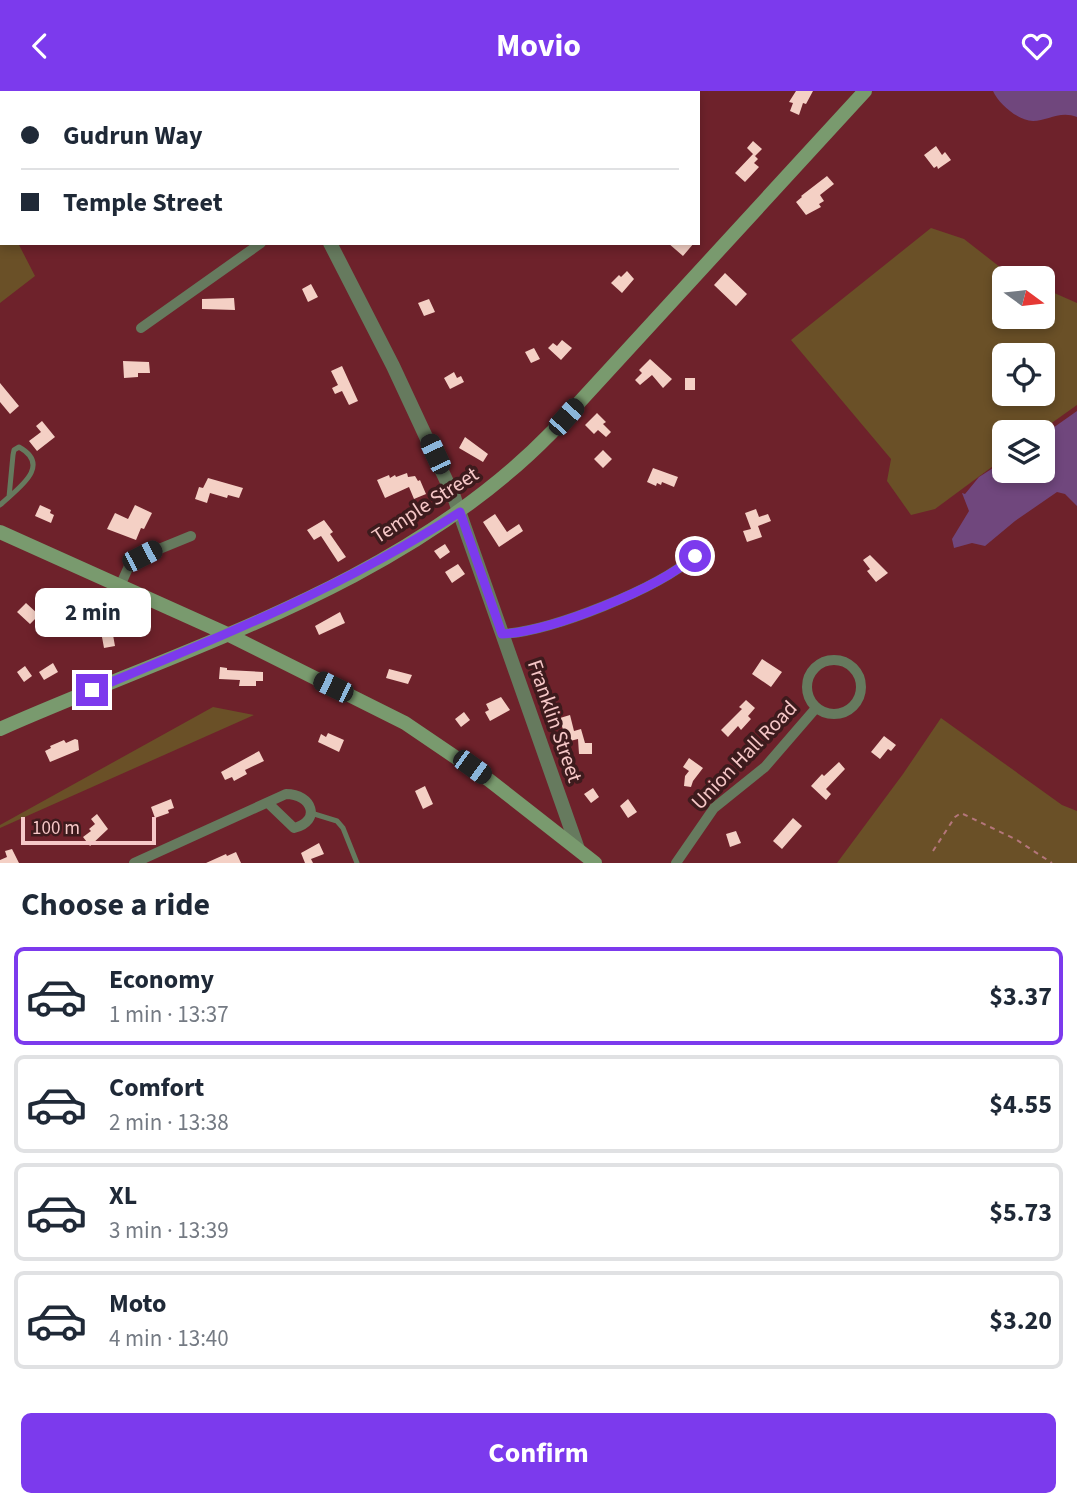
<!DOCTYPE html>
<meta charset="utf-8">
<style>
:root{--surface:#fff;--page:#f6f6f7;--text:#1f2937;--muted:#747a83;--line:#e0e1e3;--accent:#7c3aed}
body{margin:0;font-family:"Source Sans 3",sans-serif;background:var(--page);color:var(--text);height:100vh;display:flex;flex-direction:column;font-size:26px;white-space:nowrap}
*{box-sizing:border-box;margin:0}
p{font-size:23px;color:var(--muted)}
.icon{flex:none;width:38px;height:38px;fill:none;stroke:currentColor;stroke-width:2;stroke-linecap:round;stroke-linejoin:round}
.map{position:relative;height:772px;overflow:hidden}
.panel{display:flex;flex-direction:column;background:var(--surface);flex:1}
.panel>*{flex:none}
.guide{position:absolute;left:0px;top:0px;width:700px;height:154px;box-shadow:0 4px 10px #0003;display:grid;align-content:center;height:154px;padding:0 21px;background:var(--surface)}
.needle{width:46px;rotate:105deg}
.fabs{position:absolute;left:992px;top:175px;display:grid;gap:14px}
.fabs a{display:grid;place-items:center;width:63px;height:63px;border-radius:10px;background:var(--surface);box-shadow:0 4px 10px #0003;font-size:35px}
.scale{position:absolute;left:21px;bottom:18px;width:135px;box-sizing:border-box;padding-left:7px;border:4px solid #f6c7c7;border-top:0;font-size:19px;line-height:24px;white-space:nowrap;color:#f6c7c7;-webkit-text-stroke:5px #3d1b1d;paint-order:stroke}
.end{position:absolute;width:32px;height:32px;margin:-16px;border:9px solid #7c3aed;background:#fff;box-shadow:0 0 0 4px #fff}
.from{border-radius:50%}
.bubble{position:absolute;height:49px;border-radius:10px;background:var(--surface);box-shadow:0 4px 10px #0003;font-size:23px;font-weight:700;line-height:49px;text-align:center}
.car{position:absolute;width:21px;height:42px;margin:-21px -10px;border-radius:9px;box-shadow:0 0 5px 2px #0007;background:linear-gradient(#222 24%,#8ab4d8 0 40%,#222 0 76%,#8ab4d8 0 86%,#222 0)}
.guide b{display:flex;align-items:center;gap:24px;height:66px;font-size:26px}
.guide b+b{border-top:2px solid var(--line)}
.guide i{width:18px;height:18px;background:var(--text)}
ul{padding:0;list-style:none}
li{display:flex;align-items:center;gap:21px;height:98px;margin:0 14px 10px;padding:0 7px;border:4px solid var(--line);border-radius:10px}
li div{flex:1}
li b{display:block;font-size:26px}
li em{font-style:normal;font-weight:700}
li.current{border-color:var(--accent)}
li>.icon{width:63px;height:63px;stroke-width:1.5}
h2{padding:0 21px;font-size:32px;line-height:84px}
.cta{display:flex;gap:14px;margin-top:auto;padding:14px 21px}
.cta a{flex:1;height:80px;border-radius:10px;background:var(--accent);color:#fff;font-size:28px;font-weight:700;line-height:80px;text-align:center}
header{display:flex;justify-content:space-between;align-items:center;height:91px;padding:0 21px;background:var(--accent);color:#fff;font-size:32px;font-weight:700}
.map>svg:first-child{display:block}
</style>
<header><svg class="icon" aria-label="back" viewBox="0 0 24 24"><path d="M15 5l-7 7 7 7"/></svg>Movio<svg class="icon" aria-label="heart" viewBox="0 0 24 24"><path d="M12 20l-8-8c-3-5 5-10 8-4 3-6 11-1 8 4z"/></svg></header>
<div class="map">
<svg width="1077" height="772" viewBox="0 0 1077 772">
<rect width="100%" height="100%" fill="#6e222b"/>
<path fill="#6a5027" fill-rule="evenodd" d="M0,117L2,152H18L35,185L0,212Z
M931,137L964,148L1005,180L1020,187H1004V226H1043V197L1077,212V314L1039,341H1004V367L935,418L911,424L887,390L891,368L791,249ZM1004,264H1043V303H1004Z
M213,616L254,624L0,737V734Z
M941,627L1062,714L1077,720V772H837L903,683Z"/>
<path fill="#70477d" d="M993,0H1077V26C1060,19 1047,30 1033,30C1017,29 999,13 993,0Z
M1077,320V415L1065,403L1057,401L1015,430L985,455L972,452L954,457L952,448L969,420L962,402L965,403L979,386L1004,370V380H1043V344Z"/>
<path fill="#f4d0c5" d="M796,0H813L806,13L803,12L799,24L790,20L793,12L789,11Z
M753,50L762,58L755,65L747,57Z
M936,55L942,64L945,61L951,69L938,78L937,75L934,77L924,64Z
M753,63L758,68L754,72L759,76L745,91L735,82Z
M827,85L834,93L820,104L824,110L819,113L821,116L806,124L796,111L802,106L801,105Z
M668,152H694L683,165Z
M627,180L634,188L622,202L611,192L619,184L621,186Z
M725,182L747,203L736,215L714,194Z
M311,193L318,206L308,211L302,198Z
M234,207L235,219L202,218V208Z
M429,208L435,221L424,225L418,212Z
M562,249L572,257L561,269L548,257L553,252L557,255Z
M534,257L540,268L531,272L525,261Z
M650,268L672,288L663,297L652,284L640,294L635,289L642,282L639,279Z
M123,270L149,271L150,282H138V286L124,287Z
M342,275L358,310L349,314L342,300L335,303L332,297L338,294L331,280Z
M454,281L457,287L461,285L464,291L450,298L444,287Z
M685,287H695V299H685Z
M0,292L19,315L10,323L0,311Z
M597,322L606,331L603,333L611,341L606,346L598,339L594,343L585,334Z
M42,330L55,346L37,360L29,350L41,341L36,335Z
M465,346L488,363L483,371L459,357Z
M603,359L612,368L603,377L594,368Z
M653,377L678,386L674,396L662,391L661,394L657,392L656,395L647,391Z
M407,382L408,386L415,385L418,390L420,389L426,403L414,408L409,396L385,407L377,389L389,384L390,387L395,384L396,386Z
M208,387L243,397L239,407L228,404L227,407L210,402L207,412L195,408L199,396L203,397Z
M40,414L51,419L50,422L54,424L51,432L35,425Z
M135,414L152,422L144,438L141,437L136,449L107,438L115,422L128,428Z
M756,418L759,426L768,423L771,430L758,435L762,446L747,451L743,440L751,438L745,422Z
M495,423L507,441L519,433L523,440L499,456L483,431Z
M324,429L333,441L330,443L346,466L338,471L321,445L314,449L307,439Z
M445,453L450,461L440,468L434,460Z
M870,464L888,482L876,491L867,480L870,478L863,469Z
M458,473L465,483L452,492L445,481Z
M26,512L39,524L30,533L17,521Z
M340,521L345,532L319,544L315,535Z
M111,533L115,555L104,557L100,535Z
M762,568L782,581L771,596L752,583Z
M53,572L58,581L44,589L39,581Z
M25,575L32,585L24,591L17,581Z
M220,576L227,577V579L263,581V590H256V595H239L240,589L219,588Z
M389,578L412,584L408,593L386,587Z
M501,606L510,619L490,630L485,621L489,619L486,613Z
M746,609L755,617L748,625L751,628L741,639L738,635L728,646L721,639L742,618L739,616Z
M464,621L470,629L461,636L455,628Z
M570,624L574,640L581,638L585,652H592V663H579L578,648L566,651L560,627Z
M328,642L344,649L339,661L318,651L321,643L326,646Z
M884,645L896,654L891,660L888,658L880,668L871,661Z
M75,648L78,649L79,659L50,671L45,660L51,657L50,655L64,649L66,652Z
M259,660L264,670L245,679L247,683L234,690L232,686L225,689L221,681Z
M689,667L703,677L693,690L691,696L684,695L685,685L689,680L683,676Z
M839,671L845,678L826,698L831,703L826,709L811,695L822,683L824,685Z
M425,695L433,713L423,718L415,700Z
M593,697L599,706L591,712L584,703Z
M171,708L174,717L168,719L169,722L155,727L151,716Z
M628,708L637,721L628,727L620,715Z
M97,723L108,738L90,755L83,746L91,740L89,738L95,733L91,728Z
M793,727L802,735L782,758L773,750Z
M736,740L741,752L730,756L726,743Z
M319,752L324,763L311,768L313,772H305L301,762Z
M12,758L19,772H0V769L7,766L5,760Z
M236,761L241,772H206L226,763L227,765Z"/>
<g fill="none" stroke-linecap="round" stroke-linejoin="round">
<path stroke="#b4767b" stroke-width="2" stroke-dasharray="5 5" stroke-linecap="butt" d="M933,760L955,726L961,722L1017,749L1052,772"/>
<path stroke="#667a5e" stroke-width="5" d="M0,414C17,398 53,375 19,356L14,359L13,364L9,406
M311,722L337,730L343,737L357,772"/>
<path stroke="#667a5e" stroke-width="10" d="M141,237L261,152
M120,495L129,475L142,465L191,445
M502,543C553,540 657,498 695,465
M807 596a27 27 0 1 1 54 0a27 27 0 1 1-54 0Z
M134,772L286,703C312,703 322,730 294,737L268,712
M676,772L714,717L765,676L816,617"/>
<path stroke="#667a5e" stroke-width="14" d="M253,0L254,2
M330,152L393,275L454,406L578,758"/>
<path stroke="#799a6e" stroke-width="14" d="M0,441L227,543L405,632L489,689L595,772
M0,638C190,554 403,494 552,341L865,0"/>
</g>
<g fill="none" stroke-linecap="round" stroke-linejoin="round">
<path stroke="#7c3aed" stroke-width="9" d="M92,599C220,546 342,497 460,421L502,543C553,540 657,498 695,465"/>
</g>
<g text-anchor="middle" stroke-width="7" stroke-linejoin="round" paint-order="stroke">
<g font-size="21" fill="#f6c7c7" stroke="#3d1b1d">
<text transform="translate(425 414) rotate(-33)" y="7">Temple Street</text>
<text transform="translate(555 630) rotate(71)" y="7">Franklin Street</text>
<text transform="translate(744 664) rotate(-46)" y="7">Union Hall Road</text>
</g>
</g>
</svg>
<div class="fabs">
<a><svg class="needle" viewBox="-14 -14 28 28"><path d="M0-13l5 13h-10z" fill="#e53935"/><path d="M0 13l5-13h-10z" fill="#747a83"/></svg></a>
<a><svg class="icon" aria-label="locate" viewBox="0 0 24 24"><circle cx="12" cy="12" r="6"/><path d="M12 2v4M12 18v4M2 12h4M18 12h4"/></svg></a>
<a><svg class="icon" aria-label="layers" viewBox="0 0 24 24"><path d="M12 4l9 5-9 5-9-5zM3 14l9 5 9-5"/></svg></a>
</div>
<div class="scale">100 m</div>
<i class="end from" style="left:695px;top:465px"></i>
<i class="end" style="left:92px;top:599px"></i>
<div class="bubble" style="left:35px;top:497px;width:116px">2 min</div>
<i class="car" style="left:566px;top:326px;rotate:42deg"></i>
<i class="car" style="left:435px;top:363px;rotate:335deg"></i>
<i class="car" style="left:142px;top:465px;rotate:63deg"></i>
<i class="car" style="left:333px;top:596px;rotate:296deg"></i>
<i class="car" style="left:472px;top:676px;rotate:126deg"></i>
<div class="guide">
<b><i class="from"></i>Gudrun Way</b>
<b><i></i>Temple Street</b>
</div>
</div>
<section class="panel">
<h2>Choose a ride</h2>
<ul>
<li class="current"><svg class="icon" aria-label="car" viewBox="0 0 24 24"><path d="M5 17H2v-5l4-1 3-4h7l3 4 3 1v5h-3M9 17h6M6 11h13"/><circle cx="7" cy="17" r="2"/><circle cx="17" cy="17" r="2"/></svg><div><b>Economy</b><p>1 min · 13:37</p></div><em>$3.37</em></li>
<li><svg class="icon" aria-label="car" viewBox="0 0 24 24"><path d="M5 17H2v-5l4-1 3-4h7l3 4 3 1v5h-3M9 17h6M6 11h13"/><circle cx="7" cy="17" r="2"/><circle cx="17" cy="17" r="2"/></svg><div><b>Comfort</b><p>2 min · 13:38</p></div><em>$4.55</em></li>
<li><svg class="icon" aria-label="car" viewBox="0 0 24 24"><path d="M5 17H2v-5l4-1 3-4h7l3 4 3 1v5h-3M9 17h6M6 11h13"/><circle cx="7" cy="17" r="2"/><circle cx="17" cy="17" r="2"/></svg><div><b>XL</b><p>3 min · 13:39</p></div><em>$5.73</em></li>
<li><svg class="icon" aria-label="car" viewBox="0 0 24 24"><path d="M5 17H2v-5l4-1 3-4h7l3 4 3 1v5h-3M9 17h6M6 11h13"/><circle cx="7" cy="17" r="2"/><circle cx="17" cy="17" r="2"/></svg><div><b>Moto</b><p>4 min · 13:40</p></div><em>$3.20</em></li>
</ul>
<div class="cta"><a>Confirm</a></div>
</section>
